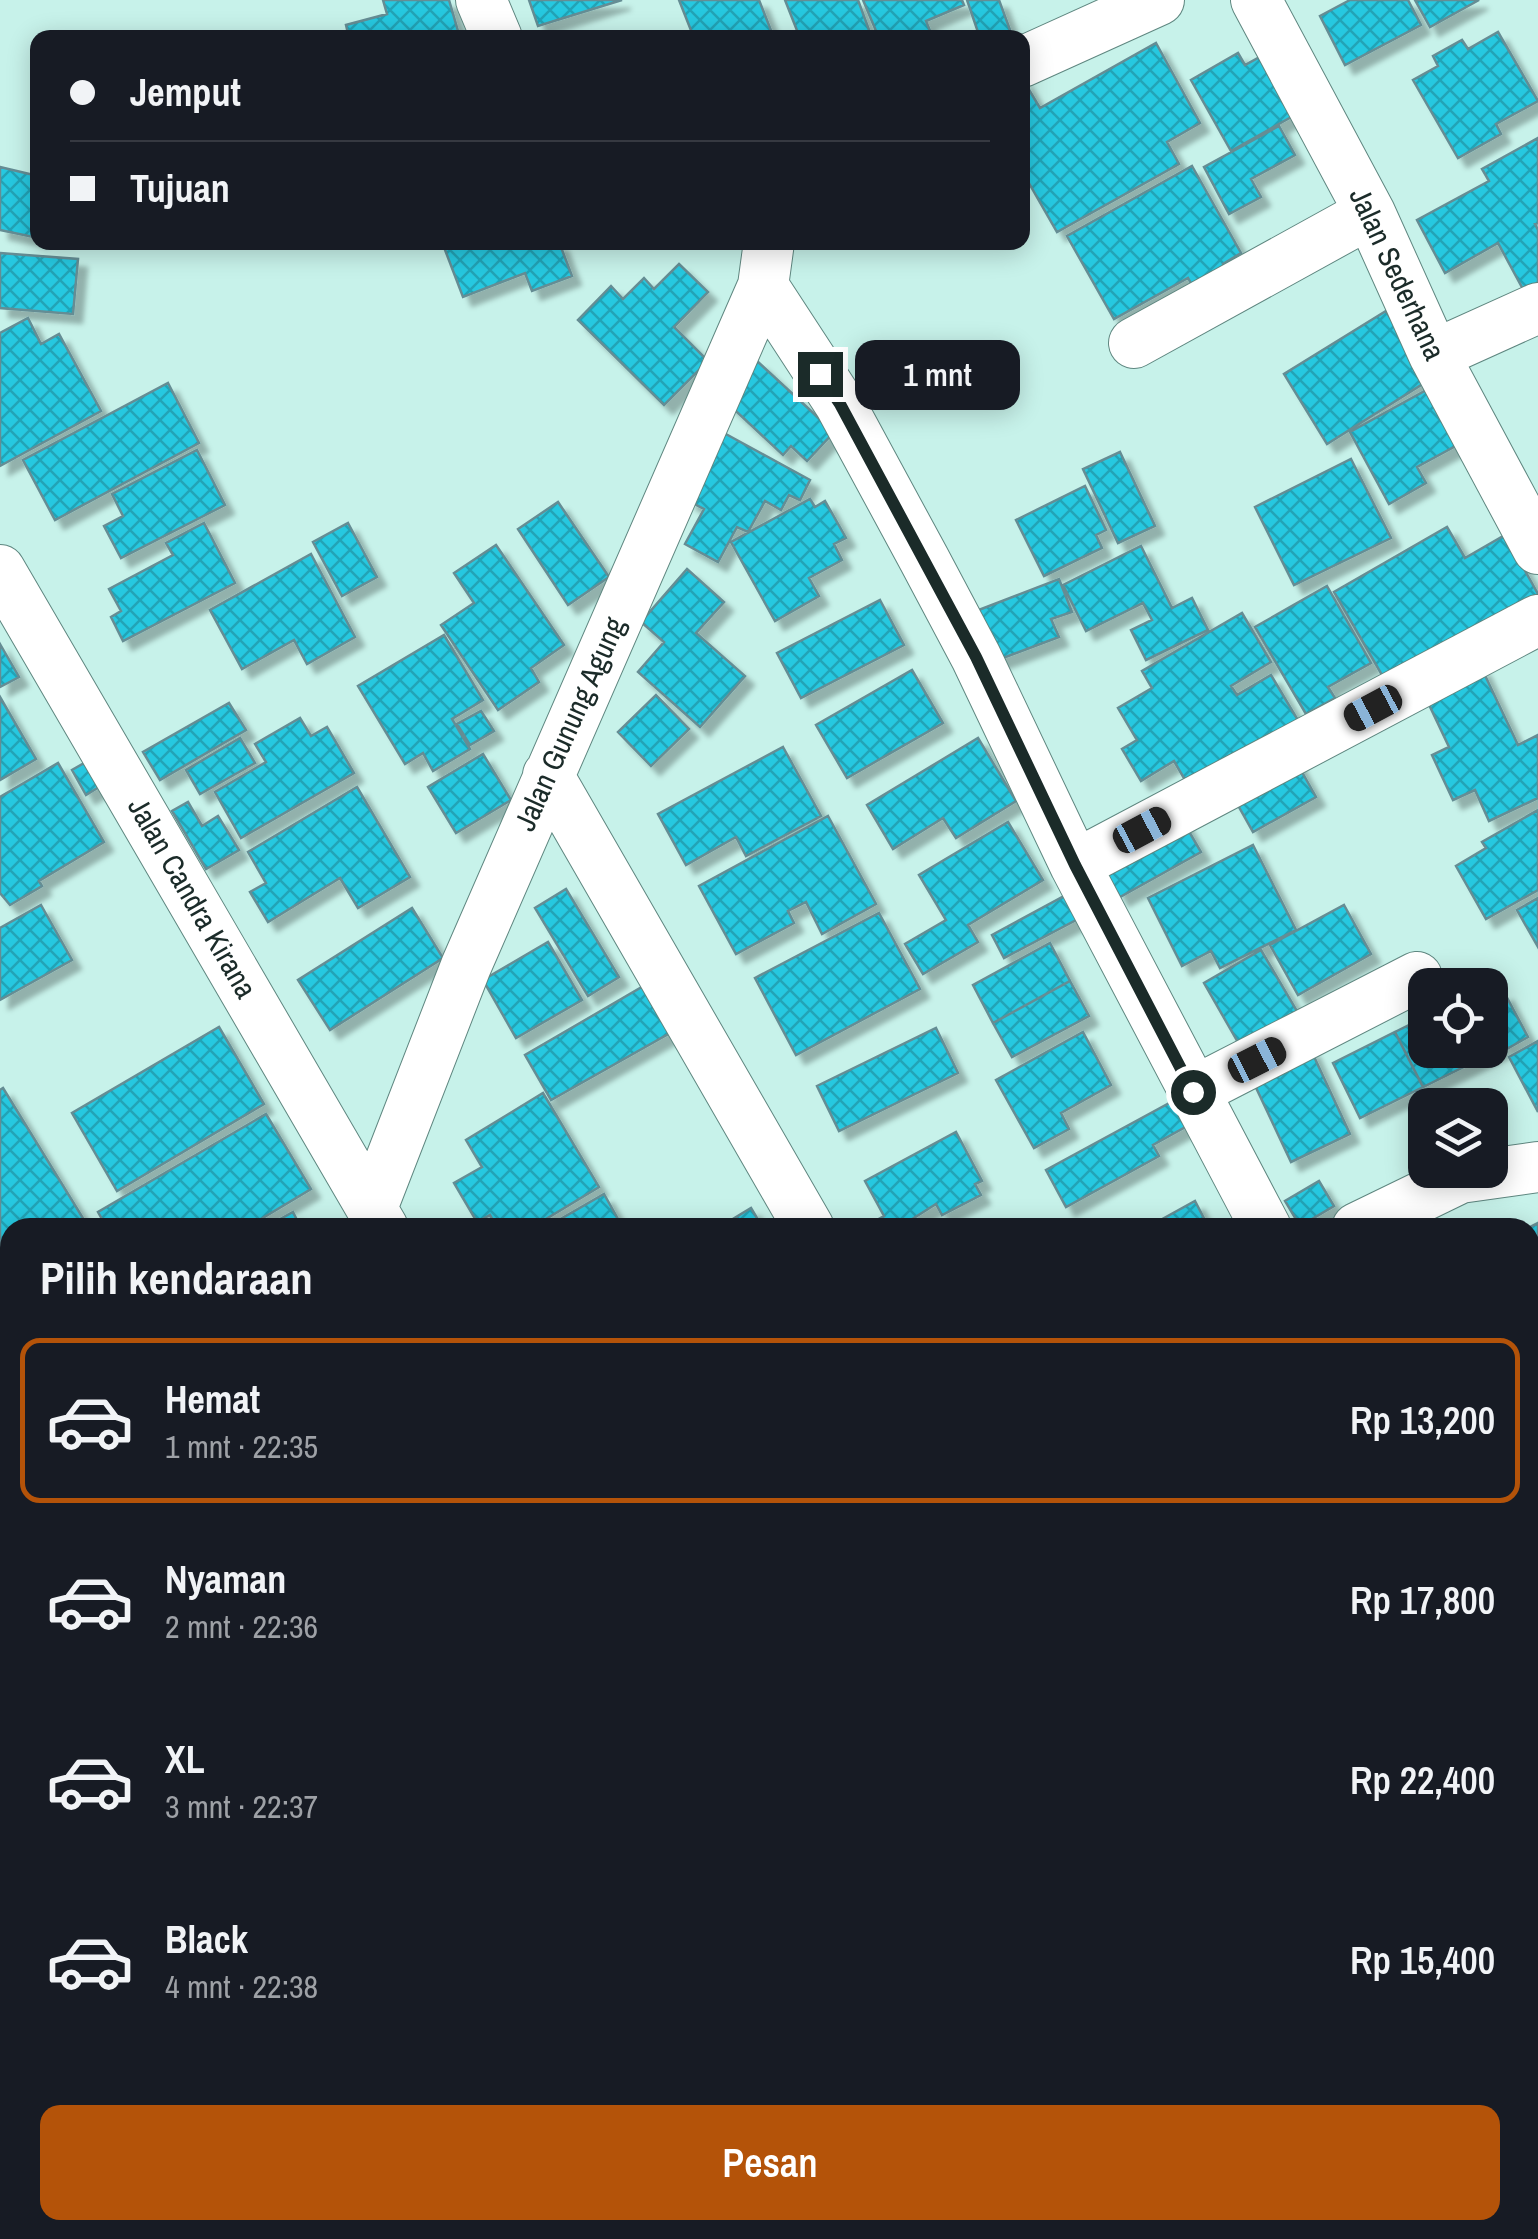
<!DOCTYPE html>
<html lang="id">
<meta charset="utf-8">
<style>
:root{--surface:#171b24;--page:#20242c;--text:#f1f3f6;--muted:#9ea1a6;--line:#363941;--accent:#b45309}
body{margin:0;font-family:"Archivo Narrow",sans-serif;background:var(--page);color:var(--text);height:100vh;display:flex;flex-direction:column;font-size:38px;white-space:nowrap}
*{box-sizing:border-box;margin:0}
p{font-size:32px;color:var(--muted)}
.icon{flex:none;width:55px;height:55px;fill:none;stroke:currentColor;stroke-width:2;stroke-linecap:round;stroke-linejoin:round}
.map{position:relative;flex:1;overflow:hidden}
.side{position:absolute;left:0px;top:1218px;width:1540px;height:1022px;display:flex;flex-direction:column;background:var(--surface);border-radius:30px 30px 0 0;box-shadow:0 5px 25px #0003}
.side>*{flex:none}
.guide{position:absolute;left:30px;top:30px;width:1000px;height:220px;border-radius:20px;box-shadow:0 5px 25px #0003;display:grid;align-content:center;height:220px;padding:0 40px;background:var(--surface)}
.fabs{position:absolute;left:1408px;top:968px;display:grid;gap:20px}
.fabs a{display:grid;place-items:center;width:100px;height:100px;border-radius:20px;background:var(--surface);box-shadow:0 5px 25px #0003;font-size:50px}
.end{position:absolute;width:45px;height:45px;margin:-22px;border:12px solid #1b2b29;background:#fff;box-shadow:0 0 0 5px #fff}
.from{border-radius:50%}
.bubble{position:absolute;height:70px;border-radius:20px;background:var(--surface);box-shadow:0 5px 25px #0003;font-size:32px;font-weight:600;line-height:70px;text-align:center}
.car{position:absolute;width:30px;height:60px;margin:-30px -15px;border-radius:12px;box-shadow:0 0 8px 2px #0007;background:linear-gradient(#222 24%,#8ab4d8 0 40%,#222 0 76%,#8ab4d8 0 86%,#222 0)}
.guide b{display:flex;align-items:center;gap:35px;height:95px;font-size:38px}
.guide b+b{border-top:2px solid var(--line)}
.guide i{width:25px;height:25px;background:var(--text)}
ul{padding:0;list-style:none}
li{display:flex;align-items:center;gap:30px;height:165px;margin:0 20px 15px;padding:0 20px;border:5px solid transparent;border-radius:20px}
li div{flex:1}
li b{display:block;font-size:38px}
li em{font-style:normal;font-weight:600}
li.current{border-color:var(--accent)}
li>.icon{width:90px;height:90px;stroke-width:1.5}
h2{padding:0 40px;font-size:45px;line-height:120px}
.action{display:flex;gap:20px;margin-top:auto;padding:20px 40px}
.action a{flex:1;height:115px;border-radius:20px;background:var(--accent);color:#fff;font-size:40px;font-weight:600;line-height:115px;text-align:center}
.map>svg:first-child{display:block}
</style>
<div class="map">
<svg width="1538" height="2239" viewBox="0 0 1538 2239">
<defs>
<pattern id="building-cross-hatch" width="8" height="8" patternUnits="userSpaceOnUse" patternTransform="scale(2.5)"><rect width="8" height="8" fill="#28c8e0"/><path d="M0 0l8 8M0 8l8-8" fill="none" stroke="#22a3b6"/></pattern>
<filter id="shadow"><feDropShadow dx="9" dy="9" stdDeviation="2.5" flood-color="#0004"/></filter>
</defs>
<rect width="100%" height="100%" fill="#c7f2ea"/>
<path fill="#b4cf93" d="M0,1385L10,1393V2230H466L444,2239H0Z"/>
<path fill="url(#building-cross-hatch)" stroke="#658d94" stroke-width="2.5" filter="url(#shadow)" d="M383,0H449L460,38H349L346,25L387,14Z
M529,0H622L538,26Z
M679,0H759L774,38H694Z
M785,0H858L872,38H800Z
M863,0H962L964,5L926,21L933,38H879Z
M967,0H999L1013,38H980Z
M1350,0H1408L1421,25L1345,65L1320,16Z
M1415,0H1479L1430,27Z
M1498,32L1538,101L1496,124L1501,134L1458,158L1413,80L1438,66L1433,56L1462,40L1468,49Z
M1156,43L1200,123L1167,142L1179,164L1057,232L1022,171V78L1040,108Z
M1238,53L1245,65L1267,53L1300,112L1231,151L1191,80Z
M1279,126L1295,155L1251,179L1261,197L1229,214L1204,167Z
M1538,138V223L1535,224L1538,230V283L1524,291L1498,243L1445,273L1417,220L1489,181L1482,169Z
M1192,166L1241,253L1223,264L1232,281L1200,299L1188,278L1114,319L1067,236Z
M0,167L38,176V238L0,230Z
M442,242H559L572,276L532,291L525,273L463,297Z
M0,253L78,259L73,314L0,308Z
M679,264L708,292L674,327L708,361L664,405L578,320L611,286L623,299L644,278L654,289Z
M1386,311L1429,380L1327,444L1284,374Z
M28,318L41,344L59,334L101,411L0,466V333Z
M757,361L834,432L807,461L791,446L783,455L723,399Z
M168,383L199,443L55,520L23,460Z
M1432,387L1463,442L1417,467L1426,483L1389,504L1350,432Z
M724,433L810,480L800,500L789,495L781,510L765,501L748,532L737,527L718,562L685,544L704,509L687,500Z
M197,450L225,505L121,558L104,526L123,516L112,494Z
M1120,452L1155,526L1118,543L1083,469Z
M1351,459L1391,538L1294,585L1255,507Z
M1085,486L1106,530L1096,535L1102,548L1044,576L1016,520Z
M810,499L815,507L825,501L846,538L834,544L842,560L809,578L819,596L775,621L731,542Z
M558,502L609,577L568,605L518,529Z
M204,523L235,583L123,641L111,617L121,611L109,589L173,555L166,543Z
M348,523L377,577L342,596L313,542Z
M1447,527L1465,558L1505,535L1538,594L1386,682L1334,592Z
M496,545L564,645L531,668L539,682L498,710L441,625L474,603L454,573Z
M1141,546L1172,608L1192,598L1208,630L1146,660L1131,630L1152,620L1143,603L1086,631L1063,585Z
M311,554L355,637L307,664L294,640L242,669L210,610Z
M687,569L724,602L696,633L745,676L700,727L638,672L664,642L641,622Z
M1059,579L1072,612L1051,619L1059,637L995,661L976,611Z
M1327,586L1371,663L1328,687L1335,698L1306,714L1255,627Z
M880,600L904,645L801,698L777,653Z
M1242,613L1271,662L1231,686L1237,695L1271,675L1305,732L1195,797L1174,761L1141,781L1122,749L1137,740L1118,708L1152,688L1142,671Z
M444,635L483,700L452,719L470,749L433,771L423,753L405,764L358,686Z
M0,644L19,677L0,687Z
M1481,667L1518,745L1538,735V798L1489,821L1475,790L1453,800L1432,755L1449,747L1424,694Z
M912,670L943,723L847,778L816,725Z
M656,695L689,729L651,766L618,732Z
M0,697L36,759L0,780Z
M229,703L246,730L160,780L143,752Z
M481,711L494,731L470,745L457,724Z
M300,718L311,736L327,727L354,773L241,838L215,792L266,762L255,744Z
M240,738L255,763L200,794L186,770Z
M978,738L1016,801L956,838L943,818L893,849L867,805Z
M783,747L821,816L746,856L736,837L686,865L658,814Z
M483,754L511,800L456,833L428,787Z
M1293,756L1316,797L1253,832L1230,791Z
M93,758L107,782L86,795L72,770Z
M58,763L104,842L39,881L42,886L10,905L0,893V797Z
M357,787L410,877L358,908L340,878L268,922L250,892L266,883L248,852Z
M188,802L202,826L218,816L239,850L206,869L172,811Z
M1538,810V890L1486,919L1456,866L1486,848L1482,842Z
M828,816L876,904L822,934L806,902L788,911L794,923L736,954L699,886Z
M1180,816L1201,852L1120,897L1099,860Z
M1008,822L1043,880L968,925L978,942L923,974L905,944L946,920L919,875Z
M1253,845L1296,930L1220,968L1211,951L1182,966L1148,898Z
M566,889L619,977L588,996L535,908Z
M1066,895L1078,919L1004,958L992,935Z
M1538,898V947L1517,910Z
M41,905L72,960L0,1000V928Z
M1344,905L1371,954L1298,995L1270,945Z
M412,908L443,958L330,1030L298,980Z
M879,913L920,989L796,1055L755,978Z
M548,942L582,1000L516,1038L483,980Z
M1050,943L1070,981L993,1023L973,985Z
M1261,950L1301,1018L1243,1051L1204,983Z
M659,977L686,1024L551,1100L525,1055Z
M1070,981L1089,1016L1012,1057L993,1023Z
M1504,992L1528,1037L1505,1050L1490,1022V1000Z
M1425,1017V1050H1490V1028L1500,1049L1423,1087L1395,1032Z
M219,1027L264,1104L117,1191L72,1113Z
M936,1028L958,1073L839,1131L817,1086Z
M1083,1032L1111,1085L1061,1113L1069,1129L1034,1148L996,1080Z
M1395,1032L1423,1087L1360,1118L1333,1063Z
M1538,1041V1112L1509,1057Z
M1310,1048L1350,1134L1291,1162L1251,1077Z
M3,1088L89,1228H10V1355L3,1359L0,1354V1090Z
M543,1093L599,1187L531,1228H497L490,1215L477,1222L454,1183L482,1167L466,1140Z
M1175,1100L1189,1125L1153,1145L1159,1156L1066,1207L1046,1170Z
M266,1114L311,1189L246,1228H107L98,1212Z
M956,1132L982,1181L975,1184L981,1195L942,1215L936,1204L898,1228H862L884,1216L865,1181Z
M1319,1181L1334,1206L1300,1226L1285,1201Z
M604,1194L623,1228H545Z
M1195,1201L1209,1228H1146Z
M751,1208L763,1228H718Z
M293,1212L301,1228H264Z
M1538,1223V1305L1530,1309L1528,1228Z
M1538,1323V1456L1530,1441V1328Z
M10,1494V1536L0,1539V1498Z
M1538,1531V1605L1530,1610V1536Z
M1538,1840V1940L1530,1945V1845Z
M1538,1967V2049L1530,2034V1971Z
M1538,2110V2187L1532,2190L1530,2114Z
M616,2230H665L671,2239H616L612,2232Z
M682,2230H866L871,2239H678L675,2234Z
M1015,2230H1022L1027,2239H998Z
M1026,2230H1095L1100,2239H1031Z
M1403,2230H1435L1440,2239H1408Z"/>
<g fill="none" stroke-linecap="round" stroke-linejoin="round">
<defs>
<path id="minor" d="M481,0L497,38
M1256,0L1370,213L1434,355L1538,549
M1022,62L1159,0
M763,286L840,404L924,559L976,657L1075,865L1266,1228
M1134,343L1370,213
M1434,355L1538,308
M0,570L383,1228
M548,775L809,1228
M1075,865L1538,620
M1193,1092L1417,977
M372,1208L466,966L763,286L769,242
M1357,1228L1460,1178L1538,1167
M1530,1699L1538,1713
M910,2230L915,2239
M499,2239L517,2230"/>
</defs>
<use href="#minor" stroke="#5f8780" stroke-width="52"/>
<use href="#minor" stroke="#fff" stroke-width="50"/>
</g>
<g fill="none" stroke-linecap="round" stroke-linejoin="round">
<path stroke="#1b2b29" stroke-width="12" d="M820,374L840,404L976,657L1075,865L1193,1092"/>
</g>
<g text-anchor="middle" stroke-width="10" stroke-linejoin="round" paint-order="stroke">
<g font-size="30" fill="#1b2b29" stroke="#fff">
<text transform="translate(1397 274) rotate(65)" y="10">Jalan Sederhana</text>
<text transform="translate(570 724) rotate(-66)" y="10">Jalan Gunung Agung</text>
<text transform="translate(192 898) rotate(60)" y="10">Jalan Candra Kirana</text>
</g>
</g>
</svg>
<div class="fabs">
<a><svg class="icon" aria-label="locate" viewBox="0 0 24 24"><circle cx="12" cy="12" r="6"/><path d="M12 2v4M12 18v4M2 12h4M18 12h4"/></svg></a>
<a><svg class="icon" aria-label="layers" viewBox="0 0 24 24"><path d="M12 4l9 5-9 5-9-5zM3 14l9 5 9-5"/></svg></a>
</div>
<i class="end from" style="left:1193px;top:1092px"></i>
<i class="end" style="left:820px;top:374px"></i>
<div class="bubble" style="left:855px;top:340px;width:165px">1 mnt</div>
<i class="car" style="left:1373px;top:708px;rotate:242deg"></i>
<i class="car" style="left:1142px;top:830px;rotate:62deg"></i>
<i class="car" style="left:1257px;top:1060px;rotate:63deg"></i>
<div class="guide">
<b><i class="from"></i>Jemput</b>
<b><i></i>Tujuan</b>
</div>
<section class="side">
<h2>Pilih kendaraan</h2>
<ul>
<li class="current"><svg class="icon" aria-label="car" viewBox="0 0 24 24"><path d="M5 17H2v-5l4-1 3-4h7l3 4 3 1v5h-3M9 17h6M6 11h13"/><circle cx="7" cy="17" r="2"/><circle cx="17" cy="17" r="2"/></svg><div><b>Hemat</b><p>1 mnt · 22:35</p></div><em>Rp 13,200</em></li>
<li><svg class="icon" aria-label="car" viewBox="0 0 24 24"><path d="M5 17H2v-5l4-1 3-4h7l3 4 3 1v5h-3M9 17h6M6 11h13"/><circle cx="7" cy="17" r="2"/><circle cx="17" cy="17" r="2"/></svg><div><b>Nyaman</b><p>2 mnt · 22:36</p></div><em>Rp 17,800</em></li>
<li><svg class="icon" aria-label="car" viewBox="0 0 24 24"><path d="M5 17H2v-5l4-1 3-4h7l3 4 3 1v5h-3M9 17h6M6 11h13"/><circle cx="7" cy="17" r="2"/><circle cx="17" cy="17" r="2"/></svg><div><b>XL</b><p>3 mnt · 22:37</p></div><em>Rp 22,400</em></li>
<li><svg class="icon" aria-label="car" viewBox="0 0 24 24"><path d="M5 17H2v-5l4-1 3-4h7l3 4 3 1v5h-3M9 17h6M6 11h13"/><circle cx="7" cy="17" r="2"/><circle cx="17" cy="17" r="2"/></svg><div><b>Black</b><p>4 mnt · 22:38</p></div><em>Rp 15,400</em></li>
</ul>
<div class="action"><a>Pesan</a></div>
</section>
</div>
